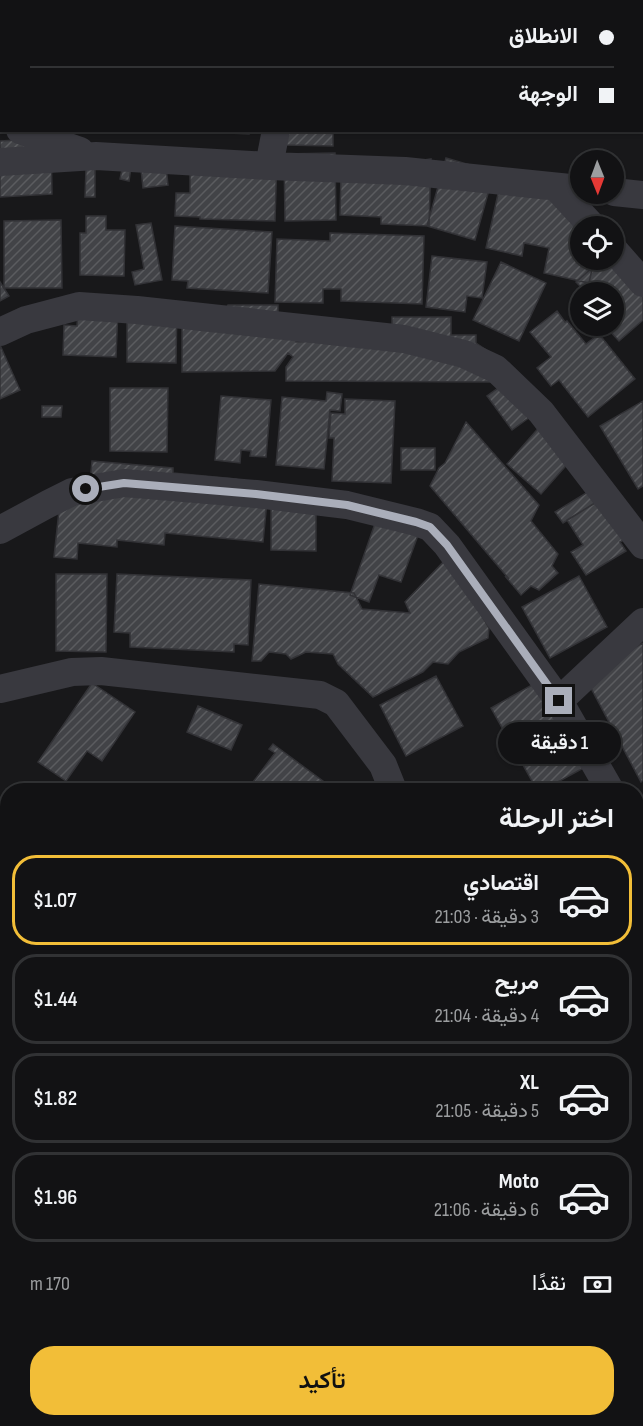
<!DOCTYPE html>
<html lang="ar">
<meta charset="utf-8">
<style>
:root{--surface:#121214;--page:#1f2022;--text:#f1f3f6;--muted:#9c9ea0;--line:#313234;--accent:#f2be38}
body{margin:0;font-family:"Sofia Sans Condensed",Vazirmatn,sans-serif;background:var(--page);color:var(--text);direction:rtl;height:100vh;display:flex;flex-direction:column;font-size:22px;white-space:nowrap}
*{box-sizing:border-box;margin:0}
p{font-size:20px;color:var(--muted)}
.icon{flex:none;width:33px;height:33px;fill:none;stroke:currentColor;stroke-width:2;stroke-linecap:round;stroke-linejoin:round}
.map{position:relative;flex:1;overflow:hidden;direction:ltr}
.drawer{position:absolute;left:0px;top:783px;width:644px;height:644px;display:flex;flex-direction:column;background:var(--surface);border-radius:24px 24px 0 0;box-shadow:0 2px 4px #0004,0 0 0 2px var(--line);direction:rtl}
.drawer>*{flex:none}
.banner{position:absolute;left:0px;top:0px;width:644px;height:132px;box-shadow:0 2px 4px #0004,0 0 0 2px var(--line);direction:rtl;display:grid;align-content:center;height:132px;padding:0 30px;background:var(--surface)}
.needle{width:39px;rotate:179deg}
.fabs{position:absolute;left:570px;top:150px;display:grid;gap:12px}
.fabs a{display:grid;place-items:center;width:54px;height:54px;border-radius:50%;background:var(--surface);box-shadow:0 2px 4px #0004,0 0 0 2px var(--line);font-size:30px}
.end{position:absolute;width:27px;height:27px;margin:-14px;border:8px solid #aaaeba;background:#111;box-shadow:0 0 0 3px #111}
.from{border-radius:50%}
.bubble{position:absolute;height:42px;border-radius:21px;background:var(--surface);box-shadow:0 2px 4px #0004,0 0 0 2px var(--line);font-size:20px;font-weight:600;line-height:42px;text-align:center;direction:rtl}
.banner b{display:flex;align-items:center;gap:21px;height:57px;font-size:22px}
.banner b+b{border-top:2px solid var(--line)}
.banner i{width:15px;height:15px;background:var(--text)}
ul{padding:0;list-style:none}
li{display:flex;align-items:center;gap:18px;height:90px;margin:0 12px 9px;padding:0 18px;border:3px solid var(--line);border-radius:24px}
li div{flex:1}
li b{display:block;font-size:22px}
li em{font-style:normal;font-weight:600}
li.on{border-color:var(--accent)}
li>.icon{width:54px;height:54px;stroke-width:1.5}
h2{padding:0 30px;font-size:27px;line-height:72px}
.pay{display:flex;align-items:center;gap:15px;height:66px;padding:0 30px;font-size:22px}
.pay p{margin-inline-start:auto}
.action{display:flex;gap:12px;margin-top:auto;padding:12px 30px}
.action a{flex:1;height:69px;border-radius:24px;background:var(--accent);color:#111;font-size:24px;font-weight:600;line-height:69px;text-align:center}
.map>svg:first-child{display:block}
</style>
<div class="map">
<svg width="643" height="1426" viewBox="0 0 643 1426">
<defs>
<pattern id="building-hatch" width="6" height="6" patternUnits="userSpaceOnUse" patternTransform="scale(1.5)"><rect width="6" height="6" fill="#424347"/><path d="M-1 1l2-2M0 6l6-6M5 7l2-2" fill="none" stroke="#5b5c5f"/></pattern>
</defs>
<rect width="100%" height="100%" fill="#18181a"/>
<path fill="url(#building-hatch)" stroke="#323236" stroke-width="1.5" d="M0,0H165L164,2H2V18H0Z
M165,130H249V134Z
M285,130H333V146L285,145Z
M51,138L52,194L0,197V141Z
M335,153L336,220L285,221L284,154Z
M277,156L275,221L200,219V217L175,216L176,193H190V175Z
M165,157L168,185L143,188L140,160Z
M446,158L494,172L475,240L427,226Z
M431,159L429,226L381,224V217L340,215L341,173Z
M124,160L132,161L129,181L120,179Z
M86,169H95V197H85Z
M513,173L590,226H580V260H594L589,283L544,273L549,248L524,243L522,256L486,248L500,185Z
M86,216H106V230H125L124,276L80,275V233H86Z
M61,220L62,288H4V221Z
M151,223L162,280L135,285L132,272L144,269L136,225Z
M175,226L272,232L268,293L187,288L188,281L172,280Z
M330,233L424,236L422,304L341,301V289H323V303L275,302L277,239L330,241Z
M432,256L487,262L482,298L467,296L465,312L426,307Z
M601,260H614L643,272V320L619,341L605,326H614V292H586L576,282Z
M501,262L546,283L519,341L473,320Z
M0,282L9,296L0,301Z
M127,303H177L176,363L127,362Z
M228,305H278V328H295L296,342L314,341L392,333V317H451V335H476V343L504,362L490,382L286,381V367L293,357L288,353L275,371L182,372V322L223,313Z
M78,308L118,309L116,357L63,355L64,325L77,326Z
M557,311L565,322L567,321L586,344L599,334L635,379L588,417L559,380L551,386L537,368L551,357L530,332Z
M0,345L20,390L0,399Z
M508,381L534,414L512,430L487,396Z
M110,388H168L167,452L110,451Z
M327,392L342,394L340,411L330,410L324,469L276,465L282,397L326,401Z
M221,396L271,400L266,457L250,456L251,451L241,450L240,463L215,460Z
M345,399L395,401L391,483L332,481L334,438H329L331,413L345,414Z
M643,401V486L638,489L600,426Z
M42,406H62L61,417H42Z
M466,422L539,505L531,521L558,554L552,566L558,573L539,590L531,586L521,595L505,576L509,579L430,486L439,468L445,463Z
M542,424L580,450L541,494L507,464Z
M401,448H435V470H401Z
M92,461L173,468V473L236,479L268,491L263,542L165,533L164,545L117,540V547L78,543L77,559L54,557L61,492L89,494Z
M591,490L598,501L563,523L555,512Z
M610,494L634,534L620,542L626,551L586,575L571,552L583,545L567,520Z
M271,499L316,500V551L271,550Z
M379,512L421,527L401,582L379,575L369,602L350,595Z
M448,557L489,628L488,638L459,652L448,664L433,662L423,672L373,697L338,664L333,654L306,652L291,659L286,654L269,652L261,661H252L259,584L354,593L362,609L410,613L405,602Z
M56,574H107L106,652L56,651Z
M117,574L251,580L248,645L234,644V652L130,647V633L114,632Z
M579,576L607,627L550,658L522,607Z
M643,643V780L641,782L584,675Z
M436,676L463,726L406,756L380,705Z
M541,680L589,765L543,790H537L491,708Z
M92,683L135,712L102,761L87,751L66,781L38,762Z
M198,706L242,725L231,750L187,732Z
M273,744L335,790H247L275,753L269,749Z
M639,888L643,892V963L636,957V892Z
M3,932L8,937V966L5,969H8V1049L0,1041V933Z
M639,974L643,977V1018L636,1012V977Z
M643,1067V1141L636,1135V1076Z
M0,1080L8,1095V1146L0,1142Z
M643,1191V1229L636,1224V1201Z
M636,1234L643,1241V1265L639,1269L643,1274V1279L636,1286Z
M643,1397V1426H637L636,1399Z
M35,1419H87L94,1426H31Z
M279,1419H342L339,1426H276Z
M394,1419H443L438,1426H390Z
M492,1419H549L543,1426H499Z"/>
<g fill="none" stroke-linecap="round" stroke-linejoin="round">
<path stroke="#39393f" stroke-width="28" d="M476,0L499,2
M300,2V0
M642,11H643
M20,130L80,151
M0,162L96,156L269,166L405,171L580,189
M269,166L276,130
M556,187L592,226
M614,192L643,195
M614,250L643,283
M0,332L26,320L79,306L137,310L404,339L464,354L496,369L541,412L643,545
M0,530L48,504L72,492L124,483L256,494L347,505L416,522L430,527L447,545L559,701L610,790
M0,689L72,672L101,671L320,695L336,703L383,765L393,790
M559,701L643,622
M0,835L8,905
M636,836L643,848
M636,1073L643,1064
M0,1184L8,1190
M636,1347L643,1337
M0,1365L8,1372
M73,1419L83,1426
M585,1419L594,1426
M194,1426L198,1419
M373,1426L378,1419"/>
</g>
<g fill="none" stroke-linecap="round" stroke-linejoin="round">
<path stroke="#aaaeba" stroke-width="8" d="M86,489L124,483L256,494L347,505L416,522L430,527L447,545L559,701"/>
</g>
</svg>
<div class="fabs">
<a><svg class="needle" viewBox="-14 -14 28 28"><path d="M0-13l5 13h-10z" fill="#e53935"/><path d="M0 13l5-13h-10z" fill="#9c9ea0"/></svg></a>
<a><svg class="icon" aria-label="locate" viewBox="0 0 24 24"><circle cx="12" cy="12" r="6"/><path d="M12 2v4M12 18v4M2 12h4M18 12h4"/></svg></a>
<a><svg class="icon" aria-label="layers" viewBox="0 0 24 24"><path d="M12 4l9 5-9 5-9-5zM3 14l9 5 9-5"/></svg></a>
</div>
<i class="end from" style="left:86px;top:489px"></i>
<i class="end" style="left:559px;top:701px"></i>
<div class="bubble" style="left:498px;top:722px;width:123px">1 دقيقة</div>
<div class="banner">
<b><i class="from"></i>الانطلاق</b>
<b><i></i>الوجهة</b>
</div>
<section class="drawer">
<h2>اختر الرحلة</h2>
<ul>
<li class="on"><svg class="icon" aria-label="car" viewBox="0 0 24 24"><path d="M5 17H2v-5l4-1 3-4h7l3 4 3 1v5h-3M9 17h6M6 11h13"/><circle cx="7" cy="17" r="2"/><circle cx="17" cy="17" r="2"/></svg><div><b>اقتصادي</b><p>3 دقيقة · 21:03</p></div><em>$1.07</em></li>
<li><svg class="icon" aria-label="car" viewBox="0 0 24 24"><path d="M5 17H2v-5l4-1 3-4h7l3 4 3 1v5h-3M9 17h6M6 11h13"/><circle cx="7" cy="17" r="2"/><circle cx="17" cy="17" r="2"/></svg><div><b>مريح</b><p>4 دقيقة · 21:04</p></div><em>$1.44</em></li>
<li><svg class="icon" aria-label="car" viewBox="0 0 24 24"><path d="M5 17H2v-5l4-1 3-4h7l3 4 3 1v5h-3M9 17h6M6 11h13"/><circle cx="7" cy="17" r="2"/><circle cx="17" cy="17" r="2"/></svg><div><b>XL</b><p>5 دقيقة · 21:05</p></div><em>$1.82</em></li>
<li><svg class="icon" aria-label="car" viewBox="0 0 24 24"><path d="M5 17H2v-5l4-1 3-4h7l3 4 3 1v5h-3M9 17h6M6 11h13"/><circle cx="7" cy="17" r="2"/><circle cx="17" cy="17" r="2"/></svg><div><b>Moto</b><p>6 دقيقة · 21:06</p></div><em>$1.96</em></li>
</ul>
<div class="pay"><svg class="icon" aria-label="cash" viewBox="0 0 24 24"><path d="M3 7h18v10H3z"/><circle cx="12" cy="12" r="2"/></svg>نقدًا<p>170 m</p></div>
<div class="action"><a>تأكيد</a></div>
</section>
</div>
